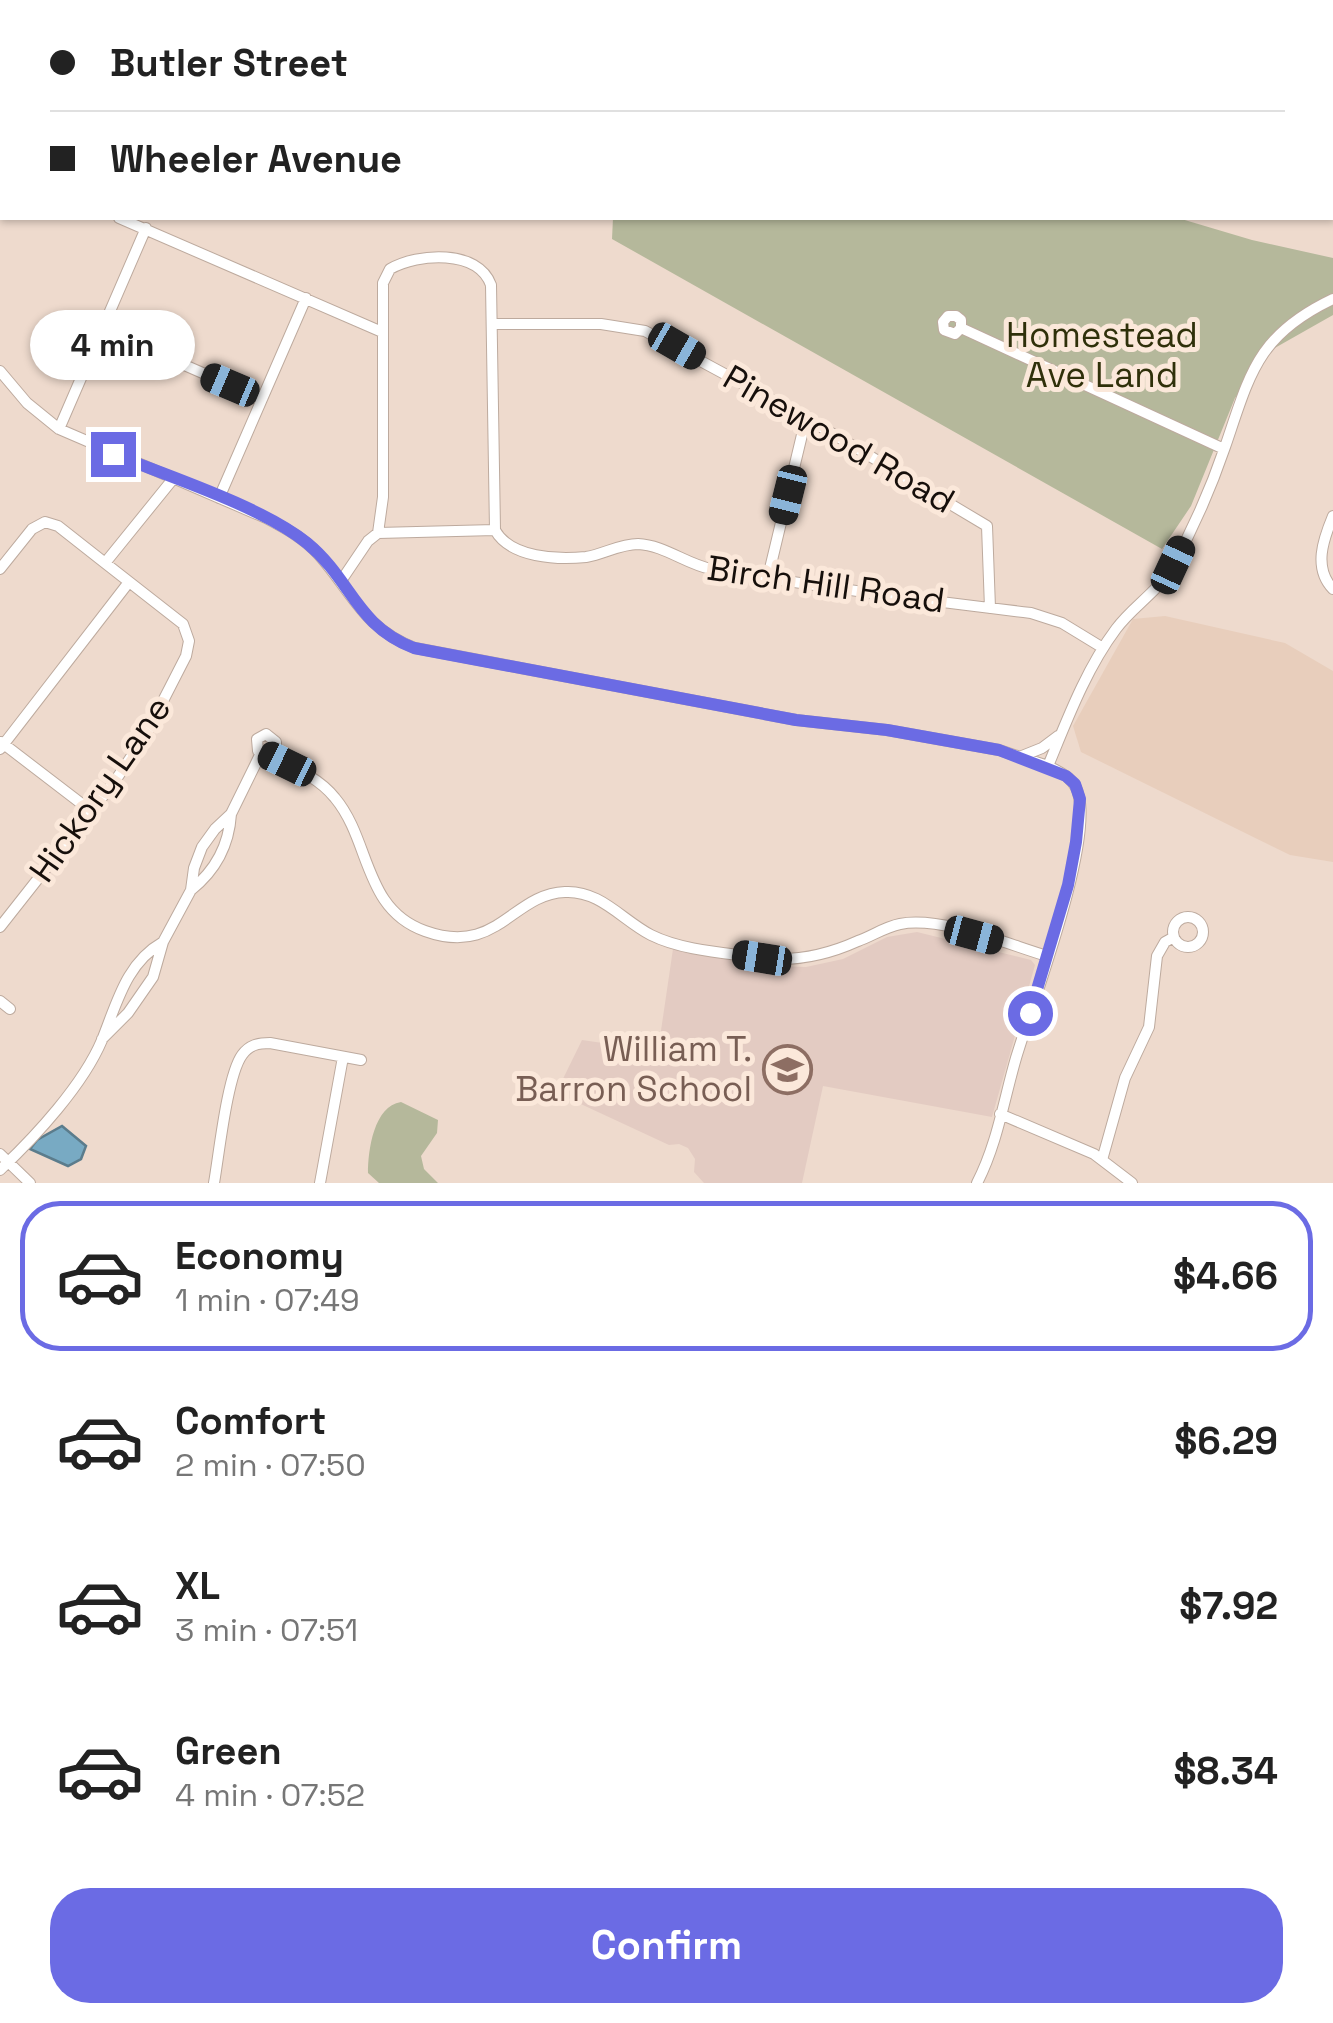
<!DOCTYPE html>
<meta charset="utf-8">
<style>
:root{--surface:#fff;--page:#f2f2f2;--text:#222;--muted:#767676;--line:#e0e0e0;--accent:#6b6be4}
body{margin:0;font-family:"Space Grotesk",sans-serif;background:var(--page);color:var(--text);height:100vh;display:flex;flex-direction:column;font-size:38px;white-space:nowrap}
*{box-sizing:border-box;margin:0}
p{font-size:32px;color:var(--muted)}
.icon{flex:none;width:55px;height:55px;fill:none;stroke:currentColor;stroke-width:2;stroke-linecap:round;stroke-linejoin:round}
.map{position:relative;height:1183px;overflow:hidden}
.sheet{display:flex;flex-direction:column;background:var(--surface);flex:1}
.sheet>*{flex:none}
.guide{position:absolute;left:0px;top:0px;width:1335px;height:220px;box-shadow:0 2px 8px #0004;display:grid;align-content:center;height:220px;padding:0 50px;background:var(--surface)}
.end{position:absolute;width:45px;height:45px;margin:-22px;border:12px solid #6b6be4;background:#fff;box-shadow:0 0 0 5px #fff}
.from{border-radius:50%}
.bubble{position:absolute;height:70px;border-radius:35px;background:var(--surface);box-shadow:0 2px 8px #0004;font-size:32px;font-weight:700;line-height:70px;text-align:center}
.car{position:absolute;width:30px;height:60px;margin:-30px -15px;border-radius:12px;box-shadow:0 0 8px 2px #0007;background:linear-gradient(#222 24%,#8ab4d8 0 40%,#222 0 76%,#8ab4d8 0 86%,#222 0)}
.guide b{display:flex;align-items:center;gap:35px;height:95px;font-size:38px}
.guide b+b{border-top:2px solid var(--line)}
.guide i{width:25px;height:25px;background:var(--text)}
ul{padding:18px 0 0;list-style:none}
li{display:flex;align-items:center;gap:30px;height:150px;margin:0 20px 15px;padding:0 30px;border:5px solid transparent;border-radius:40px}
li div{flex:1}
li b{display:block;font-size:38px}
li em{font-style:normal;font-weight:700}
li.current{border-color:var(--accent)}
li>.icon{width:90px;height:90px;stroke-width:1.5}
.button{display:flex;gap:20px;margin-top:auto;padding:20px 50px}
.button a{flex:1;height:115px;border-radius:40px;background:var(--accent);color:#fff;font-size:40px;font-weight:700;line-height:115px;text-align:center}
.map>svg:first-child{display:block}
</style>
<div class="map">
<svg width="1333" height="1183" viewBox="0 0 1333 1183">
<rect width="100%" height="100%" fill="#eedacd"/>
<path fill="#e8cebc" d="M1165,616L1285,643L1333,671V862L1290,855L1081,752L1073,726L1133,619Z"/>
<path fill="#e3cbc2" d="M917,932L1031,960L1035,965L992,1117L823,1086L802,1183H704L694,1172L695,1159L688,1148L679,1144L669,1145L570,1099L558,1089L582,1040L658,1051L673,949L777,966L806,967L843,959L887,937Z"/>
<path fill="#b5b89b" d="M345,0H982L983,2H345Z
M613,218H1178L1252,240L1333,258V315L1273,349L1235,398L1191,506L1162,549L612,239Z
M401,1102L438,1120L437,1133L421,1156L424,1169L438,1183H379L368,1173C368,1150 374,1106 401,1102Z"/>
<path fill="#78aac3" stroke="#5b7c8c" stroke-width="2.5" d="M62,1126L86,1146L81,1159L68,1166L30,1149L37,1140Z"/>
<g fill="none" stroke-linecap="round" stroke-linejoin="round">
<path stroke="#5b7c8c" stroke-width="2.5" d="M786,0L791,2
M1332,188H1333"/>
<defs>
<path id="minor" d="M0,28L2,31
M119,218L382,332
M493,324H601L645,331L806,418L987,526L990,608
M961,328L955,334L944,330L943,322L948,316H956L961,320V328L1224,449
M102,329L262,399
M0,371L27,403L59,429L266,518C285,528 304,538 319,555C352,592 364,629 415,648L796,720L887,730L999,750L1048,766
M59,429L146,228
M219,498L306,298
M1333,516C1323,540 1313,568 1333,589
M495,530C510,558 558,560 586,557C604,554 620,544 638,544C664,545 686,564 711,569C817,587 924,600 1031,613L1062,623L1103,648
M378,533L383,497V283L390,269C418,253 478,249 491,285L495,530
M0,569L32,529L45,522L58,526L105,563L173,479
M768,577L806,418
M341,581L368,541L378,533L495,530
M1,742L91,811
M0,749L129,582
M268,755L276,749V742L266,734L257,739L258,751C285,765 315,773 335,798C371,841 363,909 425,931C497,957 512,894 565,892C600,890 622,920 651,935C683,951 728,953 762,958C796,962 827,955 858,941C872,936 885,927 900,924C941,916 1007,944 1047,956
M1022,756L1042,748L1058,736
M191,890C215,871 229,845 231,814
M1173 932a15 15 0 1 1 30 0a15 15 0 1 1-30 0Z
M0,927L115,781L145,736L186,656L189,641L183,624L105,563
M0,1001L10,1009
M102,1039L128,1013L153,977L163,942L191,890L194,868L202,847L215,829L231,814L261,753
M1000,1114L1094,1154L1132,1183
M0,1154L30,1183
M1102,1160L1125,1078L1149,1027L1157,956L1165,942L1174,937
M0,1170C36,1136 83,1085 102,1040C117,1003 126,963 163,942
M214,1183C219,1155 227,1076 242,1055C249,1045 258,1043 270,1043L361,1060
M320,1183L343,1057
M977,1183C997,1145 1004,1099 1016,1058C1033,1001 1091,849 1079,797C1076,779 1062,773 1048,766C1067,720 1086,669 1116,629C1133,606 1158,592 1172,567C1193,529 1211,488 1225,447C1250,374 1257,335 1333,299"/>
</defs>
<use href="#minor" stroke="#bdaa9e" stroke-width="12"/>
<use href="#minor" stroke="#fff" stroke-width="10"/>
</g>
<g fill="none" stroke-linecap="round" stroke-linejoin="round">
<path stroke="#6b6be4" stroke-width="12" d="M113,454C168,476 263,507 307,543C352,580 355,625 414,648L796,720L887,730L999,750L1066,776L1075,784L1080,799L1076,842L1068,885L1030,1013"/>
</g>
<defs>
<symbol id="school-ring" viewBox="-11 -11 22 22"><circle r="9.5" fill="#fbe8da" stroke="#8d6e63" stroke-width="1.5"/><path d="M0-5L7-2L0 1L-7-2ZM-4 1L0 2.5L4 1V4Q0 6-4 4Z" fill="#8d6e63"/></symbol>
</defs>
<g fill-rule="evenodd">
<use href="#school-ring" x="760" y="1042" width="55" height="55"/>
</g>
<g text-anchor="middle" stroke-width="10" stroke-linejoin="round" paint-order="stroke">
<g font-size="35" fill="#2f300a" stroke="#fbe8da">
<text x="1102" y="347">Homestead<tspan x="1102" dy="40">Ave Land</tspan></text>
</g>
<g font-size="35" fill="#160f0b" stroke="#fbe8da">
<text transform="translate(839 439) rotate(30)" y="12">Pinewood Road</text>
<text transform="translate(826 584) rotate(8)" y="12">Birch Hill Road</text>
<text transform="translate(100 789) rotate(-55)" y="12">Hickory Lane</text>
</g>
<g font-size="35" fill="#785e54" stroke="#fbe8da" text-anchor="end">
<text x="752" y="1061">William T.<tspan x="752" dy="40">Barron School</tspan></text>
</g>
</g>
</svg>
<i class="end from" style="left:1030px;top:1013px"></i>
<i class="end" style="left:113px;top:454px"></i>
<div class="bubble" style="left:30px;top:310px;width:165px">4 min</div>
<i class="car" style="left:677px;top:346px;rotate:120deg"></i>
<i class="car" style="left:230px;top:385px;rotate:293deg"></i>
<i class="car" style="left:788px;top:495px;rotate:194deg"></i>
<i class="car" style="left:1173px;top:565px;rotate:25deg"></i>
<i class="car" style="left:287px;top:764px;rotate:296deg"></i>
<i class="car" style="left:974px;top:935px;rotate:105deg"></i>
<i class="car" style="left:762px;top:958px;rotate:279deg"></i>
<div class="guide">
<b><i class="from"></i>Butler Street</b>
<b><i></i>Wheeler Avenue</b>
</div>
</div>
<section class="sheet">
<ul>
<li class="current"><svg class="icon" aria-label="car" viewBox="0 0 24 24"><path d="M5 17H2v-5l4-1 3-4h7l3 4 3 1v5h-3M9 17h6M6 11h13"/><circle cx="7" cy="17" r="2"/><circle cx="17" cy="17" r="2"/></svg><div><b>Economy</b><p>1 min · 07:49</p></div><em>$4.66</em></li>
<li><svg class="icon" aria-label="car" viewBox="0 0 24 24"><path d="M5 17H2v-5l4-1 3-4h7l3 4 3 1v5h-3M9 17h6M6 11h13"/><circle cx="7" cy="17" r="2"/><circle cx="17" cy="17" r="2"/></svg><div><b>Comfort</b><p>2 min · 07:50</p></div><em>$6.29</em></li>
<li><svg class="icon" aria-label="car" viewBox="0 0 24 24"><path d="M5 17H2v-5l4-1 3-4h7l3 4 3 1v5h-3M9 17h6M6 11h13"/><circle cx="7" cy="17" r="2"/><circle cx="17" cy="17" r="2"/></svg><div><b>XL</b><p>3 min · 07:51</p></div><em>$7.92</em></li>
<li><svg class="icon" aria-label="car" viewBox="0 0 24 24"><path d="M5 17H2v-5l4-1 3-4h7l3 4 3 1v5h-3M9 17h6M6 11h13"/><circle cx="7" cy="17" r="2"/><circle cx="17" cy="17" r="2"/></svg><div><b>Green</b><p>4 min · 07:52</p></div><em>$8.34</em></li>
</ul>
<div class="button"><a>Confirm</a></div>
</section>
